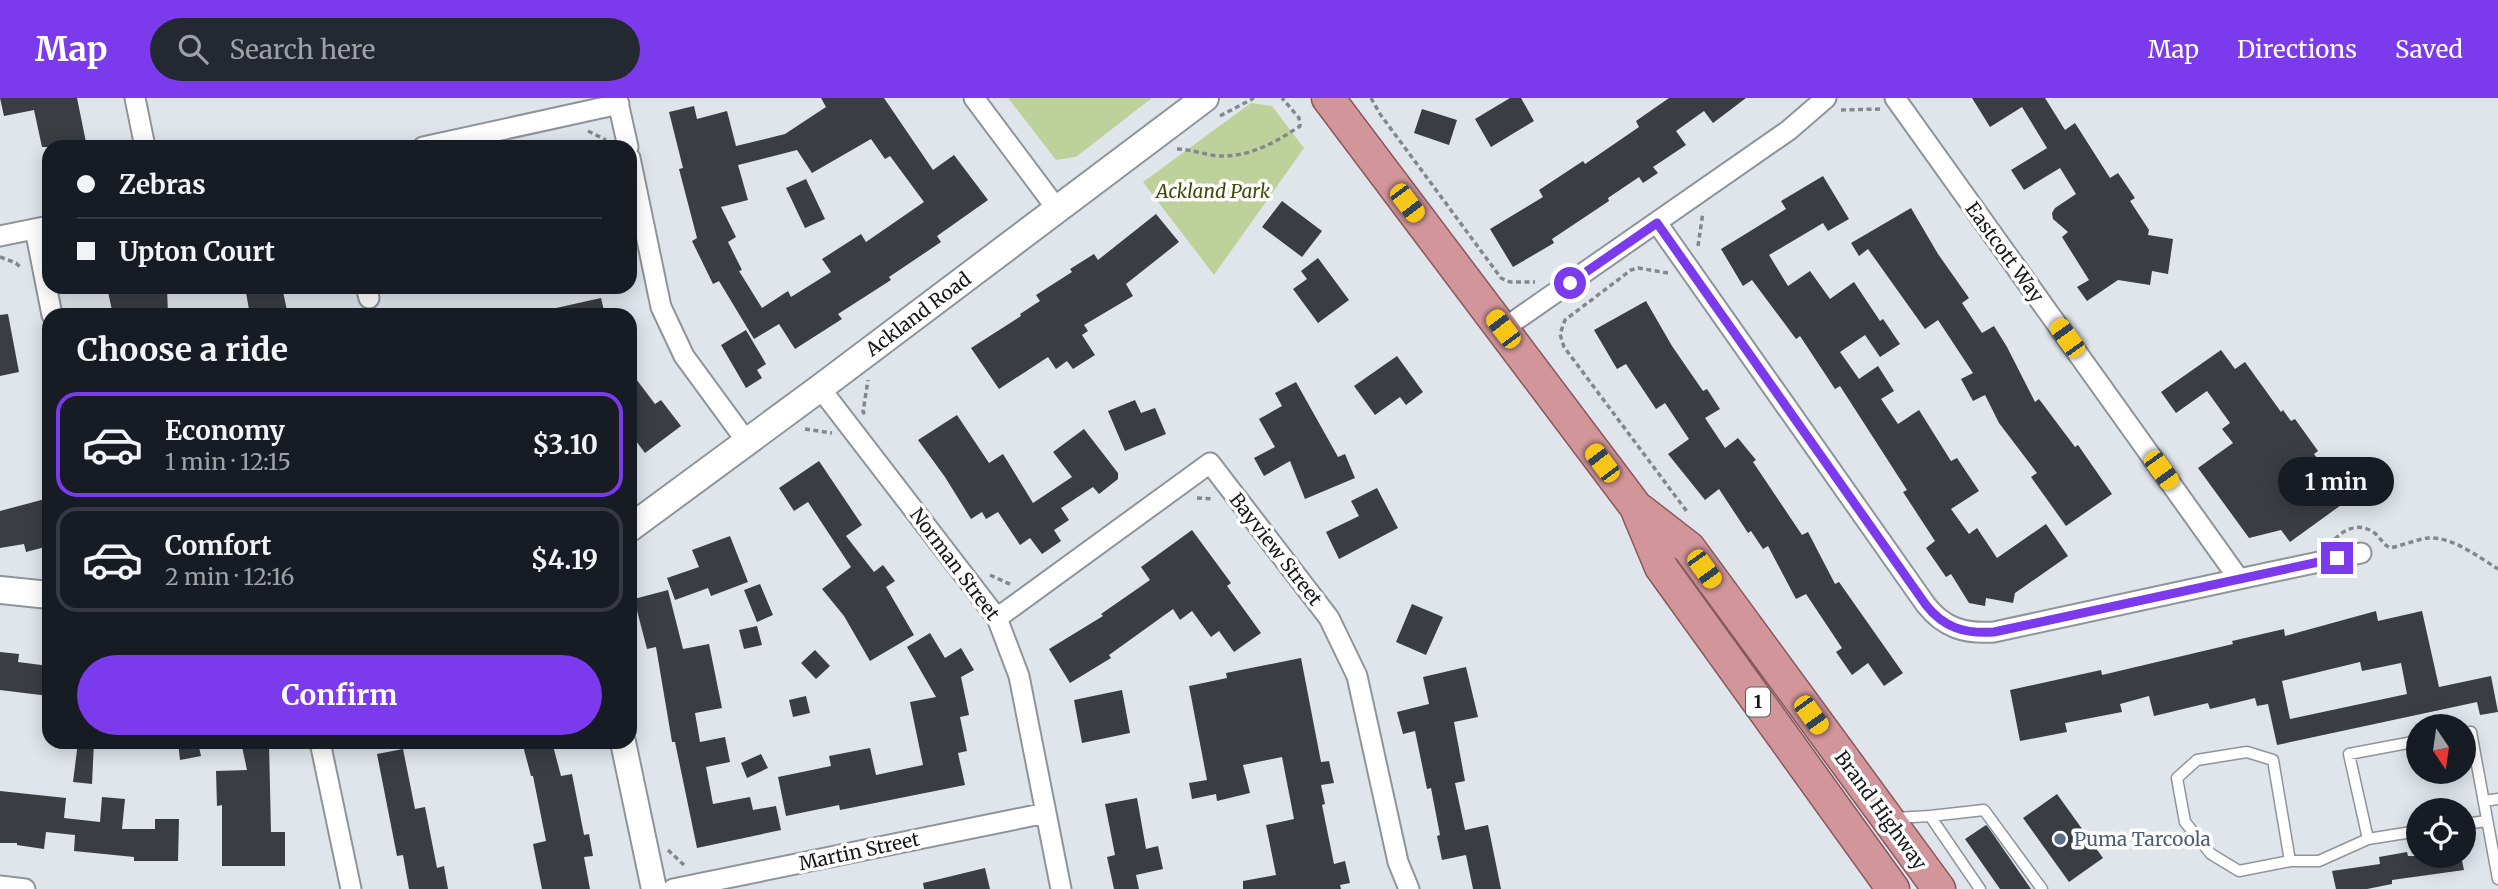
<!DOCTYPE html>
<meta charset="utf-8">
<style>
:root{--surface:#171b24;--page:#242831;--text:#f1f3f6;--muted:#9ea1a6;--line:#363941;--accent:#7c3aed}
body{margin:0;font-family:Merriweather,serif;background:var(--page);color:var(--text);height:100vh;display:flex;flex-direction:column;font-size:26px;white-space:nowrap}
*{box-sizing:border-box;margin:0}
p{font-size:23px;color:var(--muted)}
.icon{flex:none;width:38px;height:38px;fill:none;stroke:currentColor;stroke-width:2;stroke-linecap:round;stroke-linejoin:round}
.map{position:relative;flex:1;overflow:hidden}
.panel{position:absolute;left:42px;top:210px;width:595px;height:441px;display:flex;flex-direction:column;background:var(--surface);border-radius:21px;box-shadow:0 4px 18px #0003}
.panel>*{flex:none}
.guide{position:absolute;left:42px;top:42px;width:595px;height:154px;border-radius:21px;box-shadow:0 4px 18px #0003;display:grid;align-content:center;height:154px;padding:0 35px;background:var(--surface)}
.needle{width:46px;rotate:167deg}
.fabs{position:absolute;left:2406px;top:616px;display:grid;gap:14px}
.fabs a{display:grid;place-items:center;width:70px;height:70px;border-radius:50%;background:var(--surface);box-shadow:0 4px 18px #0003;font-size:35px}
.end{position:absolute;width:32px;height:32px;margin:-16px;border:9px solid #7c3aed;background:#fff;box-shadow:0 0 0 4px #fff}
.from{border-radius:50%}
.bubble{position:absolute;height:49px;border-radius:24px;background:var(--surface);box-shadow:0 4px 18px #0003;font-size:23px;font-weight:700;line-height:49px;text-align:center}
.car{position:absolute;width:21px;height:42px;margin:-21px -10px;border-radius:9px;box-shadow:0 0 5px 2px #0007;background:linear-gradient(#f5c518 24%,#345 0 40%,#f5c518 0 76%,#345 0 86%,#f5c518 0)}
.guide b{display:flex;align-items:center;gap:24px;height:66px;font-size:26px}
.guide b+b{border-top:2px solid var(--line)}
.guide i{width:18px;height:18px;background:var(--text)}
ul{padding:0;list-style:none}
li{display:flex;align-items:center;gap:21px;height:105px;margin:0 14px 10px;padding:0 21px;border:4px solid var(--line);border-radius:21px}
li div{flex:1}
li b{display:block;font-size:26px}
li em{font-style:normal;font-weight:700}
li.selected{border-color:var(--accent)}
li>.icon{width:63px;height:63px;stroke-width:1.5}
h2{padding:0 35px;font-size:32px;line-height:84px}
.button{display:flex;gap:14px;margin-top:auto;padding:14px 35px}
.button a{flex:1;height:80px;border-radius:42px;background:var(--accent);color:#fff;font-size:28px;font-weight:700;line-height:80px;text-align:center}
header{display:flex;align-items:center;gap:42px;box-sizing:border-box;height:98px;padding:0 35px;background:var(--accent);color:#fff}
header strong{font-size:33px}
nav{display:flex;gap:38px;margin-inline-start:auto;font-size:24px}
.search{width:490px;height:63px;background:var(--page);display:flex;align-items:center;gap:18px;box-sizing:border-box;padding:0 24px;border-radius:38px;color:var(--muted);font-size:26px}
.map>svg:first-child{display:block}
</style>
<header>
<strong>Map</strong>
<div class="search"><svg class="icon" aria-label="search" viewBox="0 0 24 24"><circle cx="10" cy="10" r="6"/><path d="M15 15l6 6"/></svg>Search here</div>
<nav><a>Map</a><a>Directions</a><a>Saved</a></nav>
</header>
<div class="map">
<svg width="2498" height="791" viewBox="0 0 2498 791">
<rect width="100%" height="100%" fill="#e0e5ec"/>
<path fill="#bed19a" d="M1008,0H1152L1076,59L1056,62Z
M1251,5L1272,8L1304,50L1214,177L1143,84Z"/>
<path fill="#3a3e43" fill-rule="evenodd" d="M0,0H77L87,49H42L34,12L4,18Z
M821,0H884L933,72L954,57L988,102L937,138L941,144L889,179L891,182L838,216L842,221L795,251L779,226L754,241L719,183L713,186L692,143L697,140L679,71L683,70L669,14L694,8L697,21L727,13L736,48L785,36L826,9ZM871,41L885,61L890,58L924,104L866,144L861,136L822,161L831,174L791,199L788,193L762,210L739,173L742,172L728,144L736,139L721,109L748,102L738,67L797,52L812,75Z
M1510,0H1521L1534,23L1491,49L1475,21Z
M1669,0H1746L1713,25L1704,13L1676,33L1686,47L1653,69L1658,75L1643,85L1639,79L1608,100L1609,103L1552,141L1554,145L1513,169L1490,131L1543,99L1539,92L1583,63L1585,66L1639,29L1636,23Z
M1972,0H2045L2065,32L2075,25L2110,80L2118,75L2135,100L2130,103L2149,132L2148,137L2173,141L2168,176L2152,173L2150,187L2118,182L2087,203L2077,189L2089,182L2062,139L2068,134L2053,121L2052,115L2055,110L2076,96L2060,70L2024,92L2011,72L2047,50L2022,9L1990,29Z
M1422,11L1457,22L1449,47L1414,35Z
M1823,78L1849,121L1828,133L1823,125L1769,157L1788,188L1810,173L1830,201L1854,184L1880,223L1883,221L1900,246L1880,259L1865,237L1840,254L1859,281L1878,268L1894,293L1881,301L1898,326L1919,312L1951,363L1957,360L1979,393L1951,411L1969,436L1977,430L1997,460L2046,426L2068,458L2015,495L2013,505L1986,500L1985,508L1969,505L1951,476L1946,479L1926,450L1935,443L1903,394L1907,392L1840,288L1835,291L1800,238L1796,241L1752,182L1743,188L1721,151L1786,111L1781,103Z
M806,81L825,121L805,130L786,90Z
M1282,103L1322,133L1302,159L1262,129Z
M1911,110L1938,156L1969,200L1962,205L1982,235L1994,228L2007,249L2035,304L2039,301L2075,349L2078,347L2112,396L2066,428L2031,379L2037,375L1999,325L1985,297L1973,303L1961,281L1973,275L1938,222L1925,231L1868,151L1859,158L1851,145Z
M1156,116L1179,144L1126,186L1133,198L1084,227L1088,233L1082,237L1095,257L1073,271L1067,263L1056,271L1048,259L999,291L971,250L1021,218L1020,216L1040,203L1036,197L1072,174L1070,171L1094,156L1098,162Z
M1318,160L1349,202L1318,225L1293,191L1307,181L1301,173Z
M107,189H167L168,217H113Z
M245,189H282L288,217H250Z
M601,200L605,217H557L556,210Z
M1646,203L1672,248L1703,293L1707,291L1720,311L1705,320L1725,350L1738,340L1756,362L1753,364L1802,437L1808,434L1835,486L1839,484L1903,575L1884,588L1868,565L1852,577L1836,554L1842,550L1806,496L1796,501L1768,448L1763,451L1751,433L1748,435L1719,391L1705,402L1668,356L1689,341L1665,305L1656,311L1626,266L1617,271L1594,232Z
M8,216L19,274L0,278V217Z
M746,232L766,266L757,272L762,280L746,290L721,247Z
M2221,252L2235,271L2245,264L2281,314L2283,312L2291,323L2295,321L2318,353L2314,356L2348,402L2290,444L2281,432L2249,440L2198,370L2233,345L2222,331L2230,325L2207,293L2176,315L2161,294Z
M1397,258L1423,294L1406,307L1400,299L1375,317L1354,288Z
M630,273L655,306L661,302L681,328L645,355L630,335Z
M1296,284L1338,359L1345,356L1355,380L1305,401L1290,363L1264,378L1254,360L1275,349L1259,321L1282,308L1275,295Z
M1135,302L1141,315L1155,310L1166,336L1125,353L1108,313Z
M957,317L989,365L1003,356L1033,405L1072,379L1053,354L1084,331L1118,375V381L1099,396L1093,389L1061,410L1069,422L1054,432L1061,443L1042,456L1030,440L1020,447L998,414L986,421L982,414L971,421L945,379L918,342Z
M819,363L862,427L846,438L874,474L883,467L895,483L886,489L914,537L870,563L844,518L822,491L851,469L808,404L794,413L779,390Z
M1377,390L1398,430L1339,461L1326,434L1359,418L1351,403Z
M45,401L49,414V448L26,454L24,446L0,450V413Z
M1192,432L1231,485L1227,488L1261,535L1234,554L1219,533L1211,539L1192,513L1180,522L1173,511L1109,557L1111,560L1070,585L1049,551L1103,518L1101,516L1150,482L1141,469Z
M730,438L748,484L711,498L708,490L675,502L667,480L699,469L692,452Z
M760,486L773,517L757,524L744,492Z
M668,492L683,551L709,546L722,610L695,615L700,644L725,639L730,664L706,669L713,706L750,699L753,712L776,708L781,732L697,750L675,644H672L656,549L647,551L634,501Z
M1412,506L1443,519L1426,557L1396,544Z
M2376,513L2378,523L2422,513L2439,589L2491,578L2498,614L2480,617L2477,604L2277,647L2268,606L2257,608L2255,600L2210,611L2208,605L2154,618L2149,598L2120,606L2122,614L2065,625L2067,634L2020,643L2010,592L2101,572L2102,577L2233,546L2232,543L2284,531L2285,538ZM2360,564L2362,573L2401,565L2407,596L2290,621L2282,583Z
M757,528L762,547L744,551L739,532Z
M930,535L945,560L961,550L974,572L961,579L969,617L960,619L967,653L958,655L965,687L840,712L839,707L786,718L778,679L831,668L829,658L870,650L876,677L923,667L910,604L936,599L907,549Z
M815,552L830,568L816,581L801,565Z
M0,554L19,556L18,564L49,568V598L0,592Z
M1301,560L1321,664L1329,663L1334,685L1321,687L1325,706L1322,707L1334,766L1345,763L1350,785L1340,787L1341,791H1243V783L1276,777L1266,727L1294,721L1282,659L1243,667L1250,695L1217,703L1216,696L1192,701L1189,685L1207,682L1189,588L1227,580L1226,575Z
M1466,569L1478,619L1454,624L1465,683L1455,685L1465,732L1488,727L1501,791H1473L1466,757L1442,762L1437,738L1440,737L1431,690L1427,691L1415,633L1403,636L1397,614L1429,606L1423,579Z
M1122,592L1130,635L1082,645L1074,602Z
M806,598L810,615L793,619L789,602Z
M78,644H94L92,686L73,684Z
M178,644H198L201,658L180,662Z
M241,644H269L271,734H285V768H222V707L217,708L216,673L247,672Z
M522,644H552L561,678L572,676L584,737L589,736L593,758L584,759L590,791H542L533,746L546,743L533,678H531Z
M403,651L415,711L425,709L437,770L444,768L448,791H409L403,757L397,758L377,656Z
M761,656L768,670L747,680L741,665Z
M0,693L66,700L64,720L100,724L102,699L125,701L122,731H155V721H179L178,763H134V759L74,753L75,737L46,734L44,751L17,747V745H0Z
M2057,696L2103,760L2069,784L2023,720Z
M1137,700L1146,751L1158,748L1163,771L1136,777L1139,791H1114L1107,759L1115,757L1105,706Z
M1986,727L1988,729L2031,791H2000L1965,741Z
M2407,754L2408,758H2461L2464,772L2392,782V786L2367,791H2336L2332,773L2380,766L2379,759Z
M985,770L990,791H924L923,785Z"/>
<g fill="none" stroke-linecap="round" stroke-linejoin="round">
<defs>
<path id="service" d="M2464,635L2471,634L2498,781
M2418,643L2349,656L2368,741L2418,733
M2484,703L2498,701
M1930,718L1984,712L2042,791
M1896,720L1930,718L1980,791
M2464,726L2487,723
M2290,763L2273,662L2247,654L2197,662L2177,680L2185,724L2211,756L2239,773L2290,763H2319L2368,741"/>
<path id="minor" d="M135,0L145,49
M617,0L628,49
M974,0L1057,111
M423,49L619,6
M630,60L661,209L684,258L747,344
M1657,125L1926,507C1944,530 1965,536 1994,534L2239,481L1895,0
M35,131L52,217
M0,138L49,128
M366,189L369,200
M1503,231L1789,32L1826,0
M820,290L997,520L1019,578L1061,791
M2239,481L2361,455
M997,520L1210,365L1329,520L1357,578L1398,764L1409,791
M320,644L351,791
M0,788L25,791
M673,791L1046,715"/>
<path id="tertiary" d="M623,644L654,791"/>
<path id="secondary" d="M630,430L820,290L1205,0
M0,492L49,497"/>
<path id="trunk" d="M1328,0L1636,409L1661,469L1893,791
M1640,412L1689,450L1939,791"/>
</defs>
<use href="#service" stroke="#8f949a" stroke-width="13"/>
<use href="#minor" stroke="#8f949a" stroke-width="23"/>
<use href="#tertiary" stroke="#8f949a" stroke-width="28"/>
<use href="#secondary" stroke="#8f949a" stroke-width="30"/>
<use href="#trunk" stroke="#88585d" stroke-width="35"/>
<path stroke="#84888d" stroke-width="3.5" stroke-dasharray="5 3.5" stroke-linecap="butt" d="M1371,0L1380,16L1501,180L1510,184H1535
M1841,12L1881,11
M1220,18L1254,0
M588,33L606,42
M1177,51C1192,51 1207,58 1222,58C1252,58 1276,44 1300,28L1299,20L1282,0
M1698,148L1703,114
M0,159L16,165L22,171
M1668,175L1638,170L1631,172L1565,222L1560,236L1564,249L1688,415
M865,316L863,314L868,282
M805,331L832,335
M1197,400L1213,401
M2335,441C2345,430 2360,425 2373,434C2380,438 2382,446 2390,450C2403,447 2416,442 2428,440C2451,438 2479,459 2498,471
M990,477L1012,487
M630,602L635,628
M668,752L685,768"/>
<use href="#service" stroke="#fff" stroke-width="10"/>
<use href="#minor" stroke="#fff" stroke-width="19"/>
<use href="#tertiary" stroke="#fff" stroke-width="24"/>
<use href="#secondary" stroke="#fff" stroke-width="26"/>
<use href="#trunk" stroke="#d2969a" stroke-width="32"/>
</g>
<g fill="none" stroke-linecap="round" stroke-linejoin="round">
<path stroke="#7c3aed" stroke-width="9" d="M1570,185L1657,125L1926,507C1944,530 1965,536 1994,534L2337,460"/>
</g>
<circle fill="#5c6f8a" stroke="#fff" stroke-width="2.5" cx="2060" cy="741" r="7"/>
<g text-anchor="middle" stroke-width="7" stroke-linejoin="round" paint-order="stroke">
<rect fill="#fff" stroke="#5c5d5f" stroke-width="2" x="1746" y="589.5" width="24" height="29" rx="5"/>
<g font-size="18" font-weight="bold" fill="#16171a">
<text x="1758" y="610">1</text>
</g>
<g font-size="19" font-style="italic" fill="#3c4d05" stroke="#fff">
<text x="1213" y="100">Ackland Park</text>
</g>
<g font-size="19" fill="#16171a" stroke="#fff">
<text transform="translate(2005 154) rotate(54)" y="7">Eastcott Way</text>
<text transform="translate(918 216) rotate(-37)" y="7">Ackland Road</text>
<text transform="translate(1276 451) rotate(52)" y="7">Bayview Street</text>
<text transform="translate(955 466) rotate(53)" y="7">Norman Street</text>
<text transform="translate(1881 712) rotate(54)" y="7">Brand Highway</text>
<text transform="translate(859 753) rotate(-12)" y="7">Martin Street</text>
</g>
<g font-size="19" fill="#4e5e75" stroke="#fff" text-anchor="start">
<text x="2074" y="748">Puma Tarcoola</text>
</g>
</g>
</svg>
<div class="fabs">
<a><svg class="needle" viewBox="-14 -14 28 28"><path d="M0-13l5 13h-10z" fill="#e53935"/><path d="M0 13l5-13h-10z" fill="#9ea1a6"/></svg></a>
<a><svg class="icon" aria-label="locate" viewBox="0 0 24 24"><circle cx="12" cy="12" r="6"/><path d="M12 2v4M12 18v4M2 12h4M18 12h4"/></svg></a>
</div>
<i class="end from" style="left:1570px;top:185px"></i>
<i class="end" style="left:2337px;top:460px"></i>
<div class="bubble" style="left:2278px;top:359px;width:116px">1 min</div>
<i class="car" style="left:1407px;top:105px;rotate:143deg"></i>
<i class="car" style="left:1503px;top:231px;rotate:323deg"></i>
<i class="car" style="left:2067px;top:240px;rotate:324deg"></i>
<i class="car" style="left:1602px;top:365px;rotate:323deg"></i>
<i class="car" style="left:2161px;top:372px;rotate:144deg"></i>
<i class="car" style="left:1704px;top:471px;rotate:144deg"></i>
<i class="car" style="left:1811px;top:617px;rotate:144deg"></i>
<div class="guide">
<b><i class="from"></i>Zebras</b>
<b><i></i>Upton Court</b>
</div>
<section class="panel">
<h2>Choose a ride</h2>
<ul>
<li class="selected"><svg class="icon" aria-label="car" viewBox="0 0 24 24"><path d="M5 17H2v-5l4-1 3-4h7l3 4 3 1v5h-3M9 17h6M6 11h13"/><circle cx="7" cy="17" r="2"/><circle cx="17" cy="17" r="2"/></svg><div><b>Economy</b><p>1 min · 12:15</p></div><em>$3.10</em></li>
<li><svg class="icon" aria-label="car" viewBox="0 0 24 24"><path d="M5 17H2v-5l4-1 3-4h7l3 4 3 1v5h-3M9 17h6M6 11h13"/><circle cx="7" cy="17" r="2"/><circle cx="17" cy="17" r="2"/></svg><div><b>Comfort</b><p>2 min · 12:16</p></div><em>$4.19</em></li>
</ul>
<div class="button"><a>Confirm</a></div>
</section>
</div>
